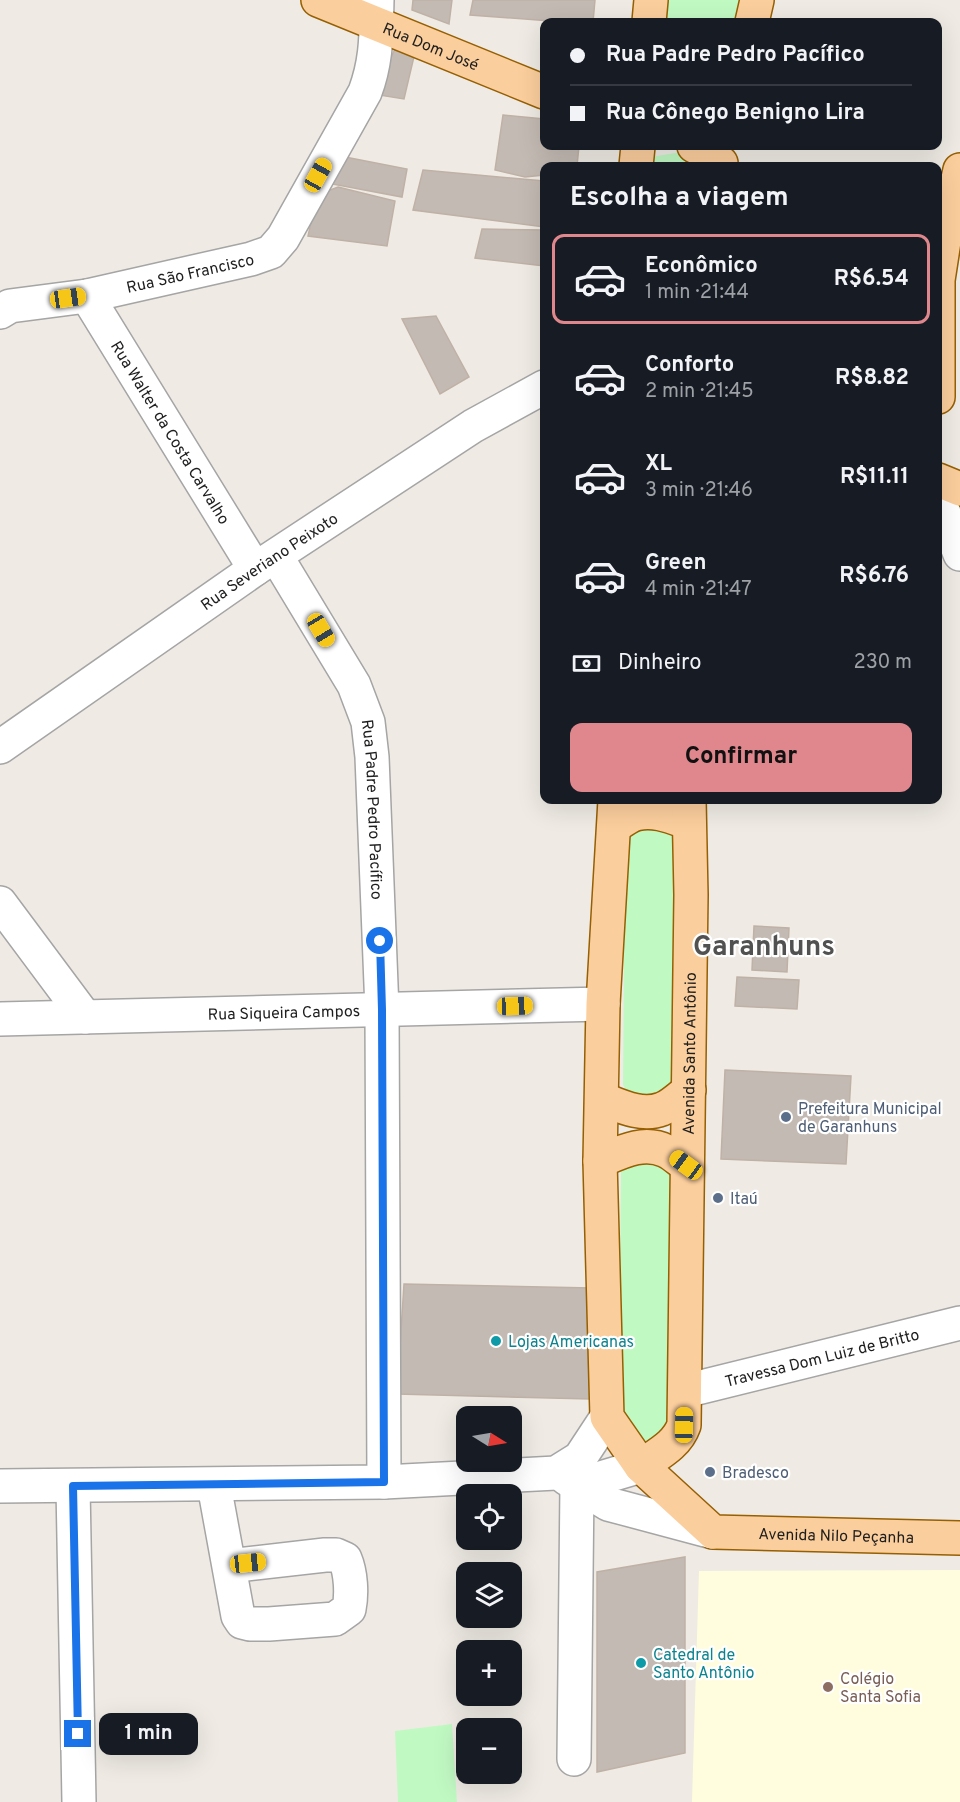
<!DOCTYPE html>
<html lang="pt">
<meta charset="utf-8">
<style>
:root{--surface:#171b24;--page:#20242c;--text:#f1f3f6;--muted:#9ea1a6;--line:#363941;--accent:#df878c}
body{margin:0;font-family:Overpass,sans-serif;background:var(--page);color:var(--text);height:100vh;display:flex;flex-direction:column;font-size:22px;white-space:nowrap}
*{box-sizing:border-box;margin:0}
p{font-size:20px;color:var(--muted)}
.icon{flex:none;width:33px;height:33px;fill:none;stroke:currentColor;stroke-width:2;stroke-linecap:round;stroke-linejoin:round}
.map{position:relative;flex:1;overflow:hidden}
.details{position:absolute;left:540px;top:162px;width:402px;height:642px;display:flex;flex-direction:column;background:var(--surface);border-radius:12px;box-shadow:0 6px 24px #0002}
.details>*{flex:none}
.guide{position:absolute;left:540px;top:18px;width:402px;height:132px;border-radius:12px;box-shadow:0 6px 24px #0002;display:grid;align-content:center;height:132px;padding:0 30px;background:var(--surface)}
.needle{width:39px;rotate:101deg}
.controls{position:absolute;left:456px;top:1406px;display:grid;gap:12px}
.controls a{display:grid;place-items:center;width:66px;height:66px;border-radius:12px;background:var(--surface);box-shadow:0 6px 24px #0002;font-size:30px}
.end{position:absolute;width:27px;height:27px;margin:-14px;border:8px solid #1a73e8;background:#fff;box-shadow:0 0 0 3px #fff}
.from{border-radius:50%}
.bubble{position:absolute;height:42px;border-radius:12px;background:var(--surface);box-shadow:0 6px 24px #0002;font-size:20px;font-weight:700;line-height:42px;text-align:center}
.car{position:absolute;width:18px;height:36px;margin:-18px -9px;border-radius:8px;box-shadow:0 0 4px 2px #0007;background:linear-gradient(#f5c518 24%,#345 0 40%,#f5c518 0 76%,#345 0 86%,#f5c518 0)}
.guide b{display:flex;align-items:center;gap:21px;height:57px;font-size:22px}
.guide b+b{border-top:2px solid var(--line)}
.guide i{width:15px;height:15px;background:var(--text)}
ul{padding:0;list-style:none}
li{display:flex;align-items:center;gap:18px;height:90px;margin:0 12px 9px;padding:0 18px;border:3px solid transparent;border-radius:12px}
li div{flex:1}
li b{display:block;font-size:22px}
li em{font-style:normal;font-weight:700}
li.on{border-color:var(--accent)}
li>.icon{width:54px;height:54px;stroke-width:1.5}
h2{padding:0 30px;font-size:27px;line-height:72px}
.pay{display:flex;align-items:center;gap:15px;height:66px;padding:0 30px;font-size:22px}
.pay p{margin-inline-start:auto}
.cta{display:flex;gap:12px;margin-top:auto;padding:12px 30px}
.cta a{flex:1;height:69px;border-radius:12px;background:var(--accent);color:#111;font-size:24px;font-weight:700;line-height:69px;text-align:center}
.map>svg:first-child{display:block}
</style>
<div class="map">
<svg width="960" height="1802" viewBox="0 0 960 1802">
<rect width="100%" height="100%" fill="#efebe4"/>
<path fill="#fffddd" d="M960,1570V1802H692L699,1571Z"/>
<path fill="#c1f9c3" d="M661,0H748L743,22H659Z
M693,150L714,166H650L651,157Z
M642,825L681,836V1089L635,1103L623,1085L625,844Z
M645,1154L680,1173L677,1430L646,1454L619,1421L621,1166Z
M452,1724L457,1802H398L395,1731Z"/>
<path fill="#c3bab3" stroke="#c0b1a6" stroke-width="1.5" d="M413,0H452L449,24L412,10Z
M473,0H595L593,22H564L470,15Z
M397,45L416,48L404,99L373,94Z
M503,115L544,119V146H579L577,166H544V175L525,177L495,170Z
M340,156L407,169L402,197L327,183Z
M423,170L544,181V227L413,210Z
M338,187L395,201L387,246L308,236L317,195Z
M482,229L544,230V266L475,258Z
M436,316L469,377L440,394L402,319Z
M754,926L789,928L787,972L752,970Z
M737,977L799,980L797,1009L735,1006Z
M725,1070L851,1076L846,1164L721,1159Z
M404,1284L592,1288L590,1399L397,1394Z
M685,1557V1753L597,1772V1572Z"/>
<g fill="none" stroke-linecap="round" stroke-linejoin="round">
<defs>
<g id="minor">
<path id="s1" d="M87,296L255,569"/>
<path id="s2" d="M0,312L10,306L87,296L251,259L271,252L283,238L365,92C377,60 376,34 377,0"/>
<path d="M938,498L960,554"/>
<path id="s3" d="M276,556L354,685L368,722L372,757L382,1010L384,1482"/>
<path id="s4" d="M0,747L255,569L473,426L544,387"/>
<path d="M0,903L85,1017"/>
<path id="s5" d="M0,1019L603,1004"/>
<path id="s6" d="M685,1391L960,1323"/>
<path d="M566,1478L577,1485L641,1466"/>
<path d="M214,1485L238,1616L242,1622L250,1624H269L335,1619L349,1609C352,1594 351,1573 345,1559L336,1555H325L229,1566"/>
<path d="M577,1485L608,1504L713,1532"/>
<path d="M0,1486L384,1482L556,1473L580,1458L607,1417"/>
<path d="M73,1487L79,1802"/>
<path d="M574,1759L577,1485"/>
</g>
<g id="major">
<path id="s7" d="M318,0L544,92"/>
<path d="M649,22L651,0"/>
<path d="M752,22L757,0"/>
<path d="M694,146L706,152L721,163"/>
<path d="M636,166L638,146"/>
<path d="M938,397V280L944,241L960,170"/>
<path d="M938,480L960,489"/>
<path id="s8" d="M615,800L603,1004L600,1161L607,1417L641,1466L713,1532L960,1538"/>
<path d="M615,826C621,822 629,816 636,814C654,809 672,817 689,823"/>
<path d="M602,1099C620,1106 642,1117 662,1109C671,1106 681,1096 689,1090"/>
<path d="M600,1161C621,1152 644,1140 666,1151C673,1154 680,1161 686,1165"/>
<path id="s9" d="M641,1466C658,1454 677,1445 684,1425L691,895L689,800"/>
</g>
</defs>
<use href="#minor" stroke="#a5a5a5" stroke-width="36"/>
<use href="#major" stroke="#965f02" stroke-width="36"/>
<use href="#minor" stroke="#fff" stroke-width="33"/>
<use href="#major" stroke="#fbce9d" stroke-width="33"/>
</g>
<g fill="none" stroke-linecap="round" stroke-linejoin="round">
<path stroke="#1a73e8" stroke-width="8" d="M78,1734L73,1486L384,1482L382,1010L380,941"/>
</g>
<g fill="#5c6f8a" stroke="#fff" stroke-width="2">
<circle cx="786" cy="1117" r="6"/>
<circle cx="718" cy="1198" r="6"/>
<circle cx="710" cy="1472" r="6"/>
</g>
<g fill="#0f9aa8" stroke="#fff" stroke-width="2">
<circle cx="496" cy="1341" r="6"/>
<circle cx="641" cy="1663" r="6"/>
</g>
<circle fill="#8d6e63" stroke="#fff" stroke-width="2" cx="828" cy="1687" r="6"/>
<g text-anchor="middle" stroke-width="4.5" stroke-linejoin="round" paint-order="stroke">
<g font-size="16" fill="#1e1e1e" stroke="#fff">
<text dy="6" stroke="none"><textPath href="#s7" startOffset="122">Rua Dom José</textPath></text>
<text dy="6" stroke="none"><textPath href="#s2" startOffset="195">Rua São Francisco</textPath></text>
<text dy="6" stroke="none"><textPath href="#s1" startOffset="160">Rua Walter da Costa Carvalho</textPath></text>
<text dy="6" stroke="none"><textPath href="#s4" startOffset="327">Rua Severiano Peixoto</textPath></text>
<text dy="6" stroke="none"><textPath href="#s3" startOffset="278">Rua Padre Pedro Pacífico</textPath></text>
<text dy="6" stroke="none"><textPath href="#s5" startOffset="284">Rua Siqueira Campos</textPath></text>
<text dy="6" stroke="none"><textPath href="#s9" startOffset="432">Avenida Santo Antônio</textPath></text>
<text dy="6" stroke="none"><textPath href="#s6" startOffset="141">Travessa Dom Luiz de Britto</textPath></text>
<text dy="6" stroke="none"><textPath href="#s8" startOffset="898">Avenida Nilo Peçanha</textPath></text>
</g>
<g font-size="16" fill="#4e5e75" stroke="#fff" text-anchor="start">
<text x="798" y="1114">Prefeitura Municipal<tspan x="798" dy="18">de Garanhuns</tspan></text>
<text x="730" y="1204">Itaú</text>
<text x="722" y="1478">Bradesco</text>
</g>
<g font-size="16" fill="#0d838f" stroke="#fff" text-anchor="start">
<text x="508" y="1347">Lojas Americanas</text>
<text x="653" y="1660">Catedral de<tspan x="653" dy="18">Santo Antônio</tspan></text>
</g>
<g font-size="16" fill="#785e54" stroke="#fff" text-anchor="start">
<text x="840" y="1684">Colégio<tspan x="840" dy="18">Santa Sofia</tspan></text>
</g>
<g font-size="28" font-weight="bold" fill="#515151" stroke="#fff">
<text x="764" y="955">Garanhuns</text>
</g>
</g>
</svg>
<div class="controls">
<a><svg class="needle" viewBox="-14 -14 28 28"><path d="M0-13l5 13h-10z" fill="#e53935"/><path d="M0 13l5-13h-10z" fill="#9ea1a6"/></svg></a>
<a><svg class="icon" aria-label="locate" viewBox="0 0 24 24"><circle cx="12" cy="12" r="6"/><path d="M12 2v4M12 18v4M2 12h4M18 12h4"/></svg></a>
<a><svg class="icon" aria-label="layers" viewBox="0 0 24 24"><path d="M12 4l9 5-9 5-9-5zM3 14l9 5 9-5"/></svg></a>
<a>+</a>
<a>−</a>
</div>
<i class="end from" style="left:380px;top:941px"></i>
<i class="end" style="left:78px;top:1734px"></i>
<div class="bubble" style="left:99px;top:1713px;width:99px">1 min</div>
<i class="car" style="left:318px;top:175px;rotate:29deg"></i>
<i class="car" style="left:68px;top:298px;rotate:82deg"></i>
<i class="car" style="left:321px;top:630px;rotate:149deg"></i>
<i class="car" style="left:515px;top:1006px;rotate:88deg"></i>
<i class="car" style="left:686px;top:1165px;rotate:306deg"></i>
<i class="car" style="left:684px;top:1425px;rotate:1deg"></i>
<i class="car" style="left:248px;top:1563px;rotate:84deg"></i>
<div class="guide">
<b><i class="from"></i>Rua Padre Pedro Pacífico</b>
<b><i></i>Rua Cônego Benigno Lira</b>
</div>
<section class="details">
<h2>Escolha a viagem</h2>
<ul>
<li class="on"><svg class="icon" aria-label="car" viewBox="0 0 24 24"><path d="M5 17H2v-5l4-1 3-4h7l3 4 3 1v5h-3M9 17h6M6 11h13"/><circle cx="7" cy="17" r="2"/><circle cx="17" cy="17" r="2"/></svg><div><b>Econômico</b><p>1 min · 21:44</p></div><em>R$6.54</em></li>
<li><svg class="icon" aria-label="car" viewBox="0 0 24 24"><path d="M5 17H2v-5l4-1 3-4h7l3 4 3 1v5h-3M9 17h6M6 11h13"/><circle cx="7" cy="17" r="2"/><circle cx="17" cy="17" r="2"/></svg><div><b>Conforto</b><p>2 min · 21:45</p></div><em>R$8.82</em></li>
<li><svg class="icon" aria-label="car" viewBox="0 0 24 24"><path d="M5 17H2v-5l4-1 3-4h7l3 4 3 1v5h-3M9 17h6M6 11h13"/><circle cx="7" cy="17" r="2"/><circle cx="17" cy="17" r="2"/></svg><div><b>XL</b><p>3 min · 21:46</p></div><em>R$11.11</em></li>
<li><svg class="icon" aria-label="car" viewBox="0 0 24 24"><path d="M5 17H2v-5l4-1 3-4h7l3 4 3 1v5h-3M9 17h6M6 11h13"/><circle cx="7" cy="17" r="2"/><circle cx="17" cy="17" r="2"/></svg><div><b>Green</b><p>4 min · 21:47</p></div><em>R$6.76</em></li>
</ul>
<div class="pay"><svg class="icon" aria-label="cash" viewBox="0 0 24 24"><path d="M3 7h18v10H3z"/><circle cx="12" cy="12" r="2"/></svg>Dinheiro<p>230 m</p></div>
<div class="cta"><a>Confirmar</a></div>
</section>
</div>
